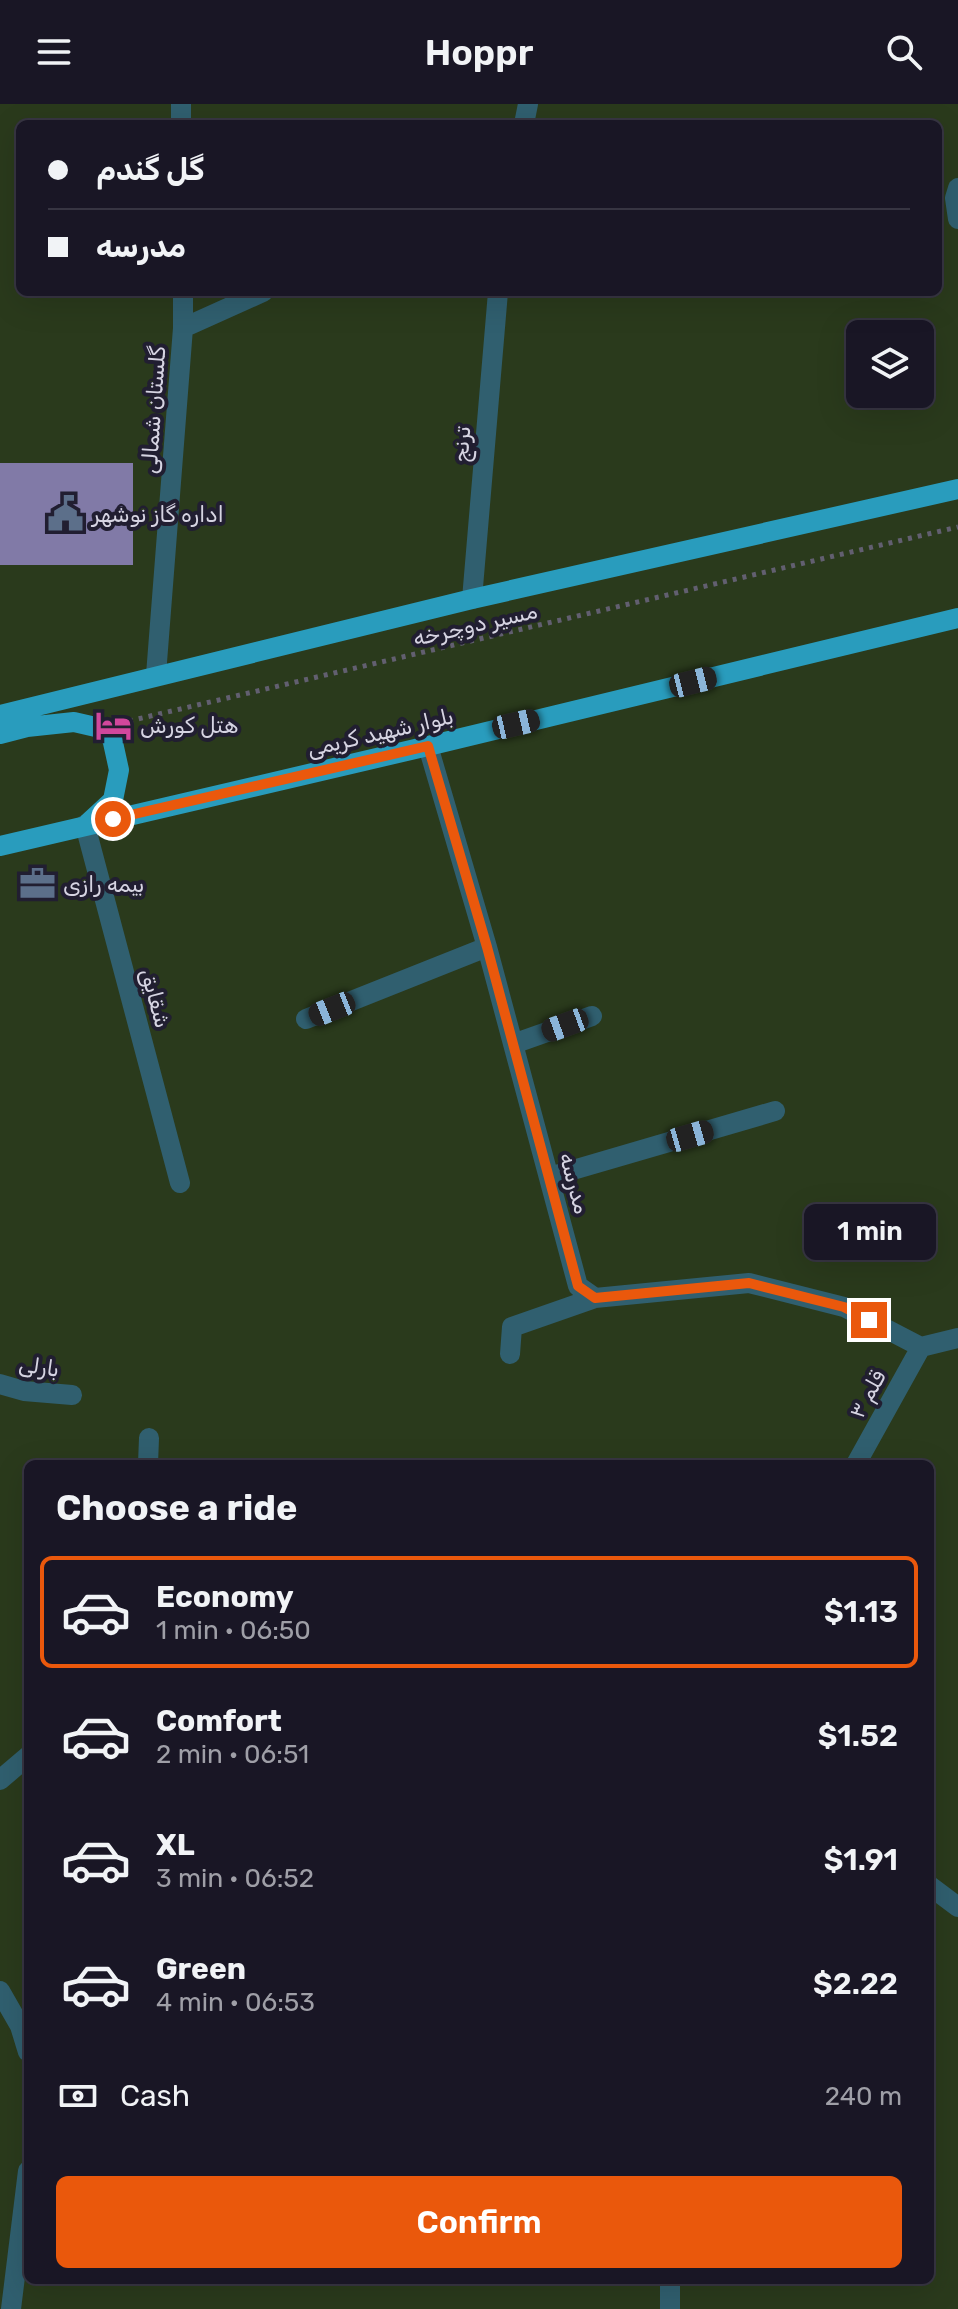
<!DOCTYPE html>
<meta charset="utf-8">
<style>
:root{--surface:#191625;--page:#221f2d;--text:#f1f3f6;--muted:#9f9fa7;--line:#373542;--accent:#ea580c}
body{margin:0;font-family:Rubik,"Noto Sans Arabic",sans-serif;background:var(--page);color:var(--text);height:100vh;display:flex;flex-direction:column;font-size:30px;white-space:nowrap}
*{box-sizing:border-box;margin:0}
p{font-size:26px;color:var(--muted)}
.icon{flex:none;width:44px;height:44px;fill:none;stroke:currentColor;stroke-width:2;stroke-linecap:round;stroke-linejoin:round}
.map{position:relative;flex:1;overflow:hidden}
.details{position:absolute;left:24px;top:1356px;width:910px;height:824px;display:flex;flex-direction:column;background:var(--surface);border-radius:12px;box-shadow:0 8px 32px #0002,0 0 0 2px var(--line)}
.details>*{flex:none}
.hud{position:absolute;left:16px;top:16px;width:926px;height:176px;border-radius:12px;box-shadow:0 8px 32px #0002,0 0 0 2px var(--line);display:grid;align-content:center;height:176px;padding:0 32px;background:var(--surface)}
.fabs{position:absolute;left:846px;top:216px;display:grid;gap:16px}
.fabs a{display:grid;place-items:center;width:88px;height:88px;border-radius:12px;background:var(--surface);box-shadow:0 8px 32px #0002,0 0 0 2px var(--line);font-size:40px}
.end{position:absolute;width:36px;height:36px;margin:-18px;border:10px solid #ea580c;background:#fff;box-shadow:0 0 0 4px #fff}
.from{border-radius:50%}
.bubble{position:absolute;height:56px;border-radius:12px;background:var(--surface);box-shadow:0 8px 32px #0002,0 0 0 2px var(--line);font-size:26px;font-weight:600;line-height:56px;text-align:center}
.car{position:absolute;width:24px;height:48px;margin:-24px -12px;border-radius:10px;box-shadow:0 0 6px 2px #0007;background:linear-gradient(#222 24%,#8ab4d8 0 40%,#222 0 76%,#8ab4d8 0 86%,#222 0)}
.hud b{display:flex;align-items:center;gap:28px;height:76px;font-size:30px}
.hud b+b{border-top:2px solid var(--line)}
.hud i{width:20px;height:20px;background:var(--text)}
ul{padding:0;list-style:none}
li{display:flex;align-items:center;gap:24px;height:112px;margin:0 16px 12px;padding:0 16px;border:4px solid transparent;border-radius:12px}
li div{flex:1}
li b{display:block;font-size:30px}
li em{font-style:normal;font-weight:600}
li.on{border-color:var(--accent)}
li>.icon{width:72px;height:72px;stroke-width:1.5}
h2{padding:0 32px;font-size:36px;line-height:96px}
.pay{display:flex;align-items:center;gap:20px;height:88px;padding:0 32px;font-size:30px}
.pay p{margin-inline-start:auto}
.cta{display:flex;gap:16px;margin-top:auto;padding:16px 32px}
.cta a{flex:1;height:92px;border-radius:12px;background:var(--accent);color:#fff;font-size:32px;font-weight:600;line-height:92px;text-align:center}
header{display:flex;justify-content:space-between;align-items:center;height:104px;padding:0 32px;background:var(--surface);font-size:36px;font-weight:600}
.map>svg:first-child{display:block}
</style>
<header><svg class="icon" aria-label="menu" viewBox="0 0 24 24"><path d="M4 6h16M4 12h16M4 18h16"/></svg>Hoppr<svg class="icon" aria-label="search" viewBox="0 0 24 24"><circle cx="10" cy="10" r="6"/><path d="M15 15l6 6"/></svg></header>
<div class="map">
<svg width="958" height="2205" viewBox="0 0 958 2205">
<rect width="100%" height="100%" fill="#211e31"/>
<path fill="#2a3a1c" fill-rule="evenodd" d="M0,0H958V2205H0ZM20,20H938V188H20ZM860,230H920V290H860ZM28,1360H930V2176H28Z"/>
<path fill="#817aa7" d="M0,359H133V461H0Z"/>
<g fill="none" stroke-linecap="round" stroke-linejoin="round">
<path stroke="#625f70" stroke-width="5" stroke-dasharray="4 6" stroke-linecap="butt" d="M129,617L958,423"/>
<path stroke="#305f6f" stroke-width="20" d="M181,0V20
M524,20L528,0
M958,84L955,94L958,115
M183,224L263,188
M472,495L498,188
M156,571L183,224V188
M428,642L487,843L578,1182L595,1194L749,1179L844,1203L921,1243
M85,721L180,1079
M306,915L487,843
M513,940L592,912
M549,1073L775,1007
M921,1243L958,1234
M510,1250L512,1223L595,1194
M0,1280L24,1287L72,1291
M148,1360L149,1334
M856,1360L921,1243
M0,1676L28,1652
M930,1782L958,1803
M0,1887L20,1922L28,1948
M11,2205L28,2067
M670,2205V2176"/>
<path stroke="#299cbd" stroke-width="20" d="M0,611L472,495L958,385
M0,630L27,623L74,618L100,624L112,634L119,666L113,696L88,719
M0,742L428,642L958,514"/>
</g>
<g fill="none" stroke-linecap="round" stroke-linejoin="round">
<path stroke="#ea580c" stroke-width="10" d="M113,715L428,642L487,843L578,1182L595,1194L749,1179L844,1203L869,1216"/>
</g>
<defs>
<symbol id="civic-bare" viewBox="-9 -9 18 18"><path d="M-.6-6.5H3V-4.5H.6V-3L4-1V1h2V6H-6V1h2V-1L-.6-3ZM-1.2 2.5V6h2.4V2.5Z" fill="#5c6f8a" stroke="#211e31" stroke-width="2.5" paint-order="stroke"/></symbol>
<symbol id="hotel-bare" viewBox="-9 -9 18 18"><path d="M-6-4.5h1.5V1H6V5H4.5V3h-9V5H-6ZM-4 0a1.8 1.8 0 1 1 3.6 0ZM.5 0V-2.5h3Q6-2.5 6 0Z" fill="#d1479c" stroke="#211e31" stroke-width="2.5" paint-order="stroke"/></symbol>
<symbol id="office-bare" viewBox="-9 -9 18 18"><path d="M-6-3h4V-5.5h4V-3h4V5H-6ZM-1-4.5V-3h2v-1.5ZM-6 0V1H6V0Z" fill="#5c6f8a" stroke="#211e31" stroke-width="2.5" paint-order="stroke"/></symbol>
</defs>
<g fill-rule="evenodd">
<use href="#civic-bare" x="40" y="384" width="51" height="51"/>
<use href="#hotel-bare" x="88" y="596" width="51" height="51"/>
<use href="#office-bare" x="12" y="754" width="51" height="51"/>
</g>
<g text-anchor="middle" stroke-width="8" stroke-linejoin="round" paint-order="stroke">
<g font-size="22" fill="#d6d4e2" stroke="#211e31">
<text transform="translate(153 306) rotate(-86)" y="8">گلستان شمالی</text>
<text transform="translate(461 340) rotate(-85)" y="8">ترنج</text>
<text transform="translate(475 520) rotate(-13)" y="8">مسیر دوچرخه</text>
<text transform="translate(380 628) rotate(-13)" y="8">بلوار شهید کریمی</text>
<text transform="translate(156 894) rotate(75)" y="8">شقایق</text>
<text transform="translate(575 1079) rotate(75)" y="8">مدرسه</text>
<text transform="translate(39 1262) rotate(8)" y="8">بارلی</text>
<text transform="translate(867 1290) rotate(-61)" y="8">قلم ۳</text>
</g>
<g font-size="22" fill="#d6d4e2" stroke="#211e31" text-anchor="start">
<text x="92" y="418">اداره گاز نوشهر</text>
<text x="140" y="629">هتل کورش</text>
<text x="63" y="788">بیمه رازی</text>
</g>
</g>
</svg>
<div class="fabs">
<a><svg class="icon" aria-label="layers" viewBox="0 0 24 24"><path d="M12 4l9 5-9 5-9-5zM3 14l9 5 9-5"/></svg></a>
</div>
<i class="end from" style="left:113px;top:715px"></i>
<i class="end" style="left:869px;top:1216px"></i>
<div class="bubble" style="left:804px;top:1100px;width:132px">1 min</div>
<i class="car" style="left:693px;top:578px;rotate:76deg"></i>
<i class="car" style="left:516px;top:620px;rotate:77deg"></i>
<i class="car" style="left:332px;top:905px;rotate:248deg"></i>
<i class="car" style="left:565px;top:921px;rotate:250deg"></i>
<i class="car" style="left:690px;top:1032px;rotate:74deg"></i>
<div class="hud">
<b><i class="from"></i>گل گندم</b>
<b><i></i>مدرسه</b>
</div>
<section class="details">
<h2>Choose a ride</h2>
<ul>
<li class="on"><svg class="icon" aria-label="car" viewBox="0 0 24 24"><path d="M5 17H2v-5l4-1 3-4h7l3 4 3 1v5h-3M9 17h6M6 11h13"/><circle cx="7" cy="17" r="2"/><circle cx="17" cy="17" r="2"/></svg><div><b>Economy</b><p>1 min · 06:50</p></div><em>$1.13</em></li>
<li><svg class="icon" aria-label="car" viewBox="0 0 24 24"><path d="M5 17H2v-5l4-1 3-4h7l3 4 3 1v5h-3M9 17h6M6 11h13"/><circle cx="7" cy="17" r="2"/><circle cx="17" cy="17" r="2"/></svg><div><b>Comfort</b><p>2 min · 06:51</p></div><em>$1.52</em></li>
<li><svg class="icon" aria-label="car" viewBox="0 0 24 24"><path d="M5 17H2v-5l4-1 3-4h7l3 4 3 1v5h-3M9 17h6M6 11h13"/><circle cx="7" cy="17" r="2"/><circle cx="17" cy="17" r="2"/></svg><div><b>XL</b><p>3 min · 06:52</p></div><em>$1.91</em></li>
<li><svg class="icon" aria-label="car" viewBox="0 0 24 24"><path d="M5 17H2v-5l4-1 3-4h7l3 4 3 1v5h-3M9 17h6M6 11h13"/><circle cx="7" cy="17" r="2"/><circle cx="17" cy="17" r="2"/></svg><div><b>Green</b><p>4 min · 06:53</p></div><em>$2.22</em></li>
</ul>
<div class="pay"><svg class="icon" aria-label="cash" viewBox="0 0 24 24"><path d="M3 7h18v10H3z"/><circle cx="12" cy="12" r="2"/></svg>Cash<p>240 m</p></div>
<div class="cta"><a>Confirm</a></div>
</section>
</div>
